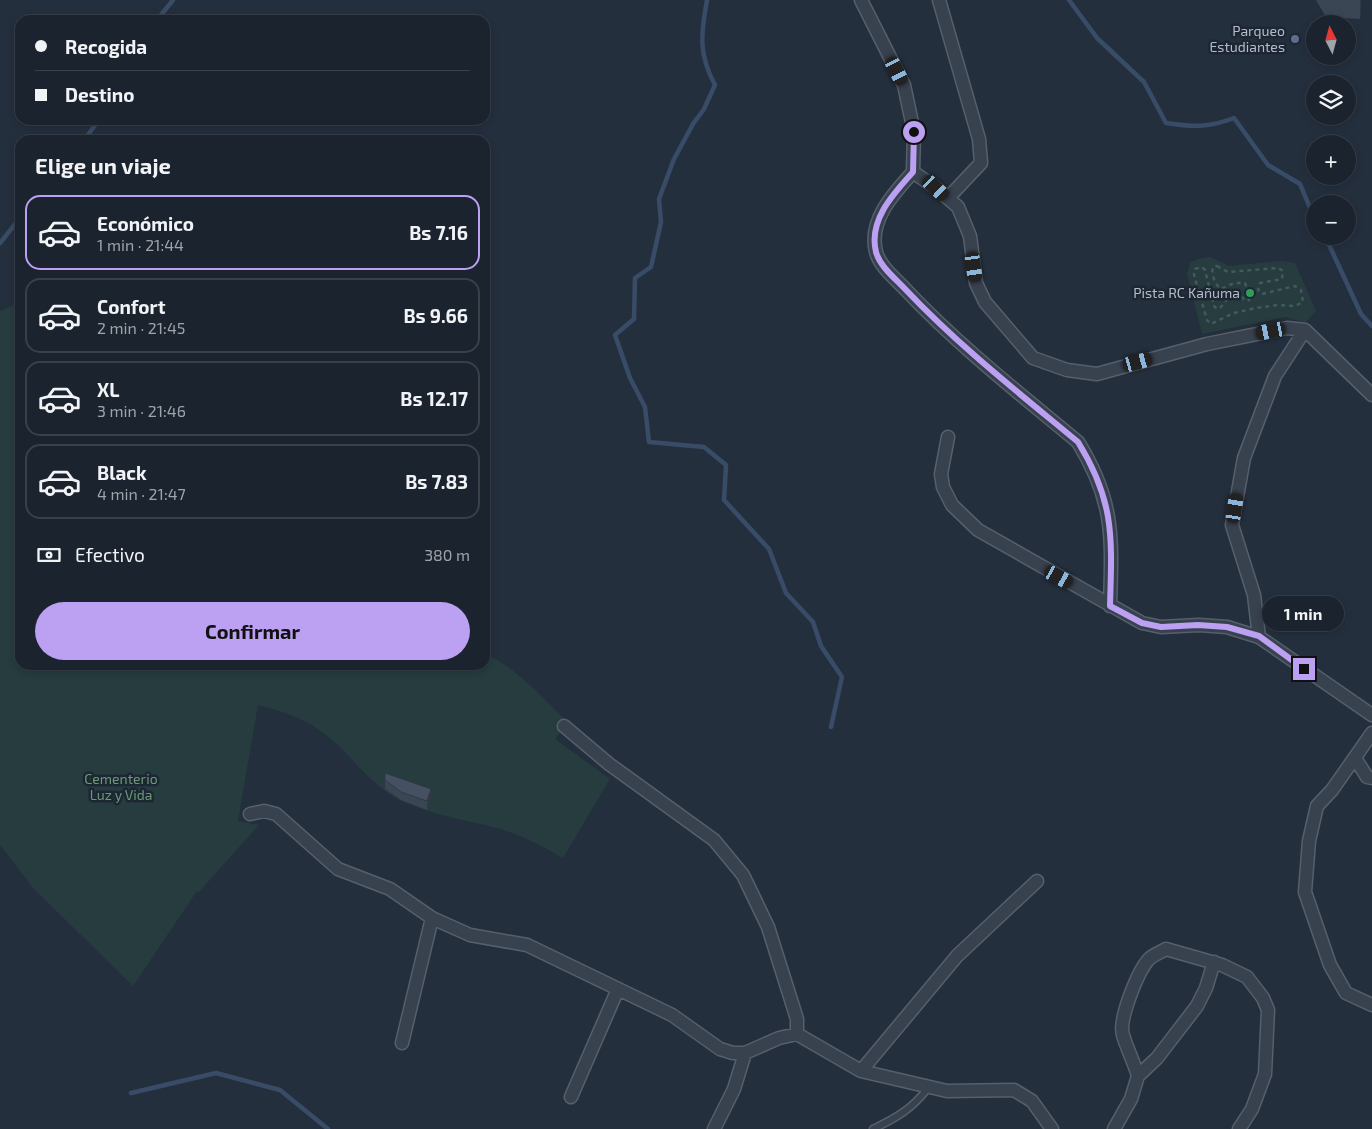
<!DOCTYPE html>
<html lang="es">
<meta charset="utf-8">
<style>
:root{--surface:#1b232e;--page:#242b36;--text:#f1f3f6;--muted:#a0a4aa;--line:#39404a;--accent:#bca0f2}
body{margin:0;font-family:"Exo 2",sans-serif;background:var(--page);color:var(--text);height:100vh;display:flex;flex-direction:column;font-size:19px;white-space:nowrap}
*{box-sizing:border-box;margin:0}
p{font-size:16px;color:var(--muted)}
.icon{flex:none;width:28px;height:28px;fill:none;stroke:currentColor;stroke-width:2;stroke-linecap:round;stroke-linejoin:round}
.map{position:relative;flex:1;overflow:hidden}
.panel{position:absolute;left:15px;top:135px;width:475px;height:535px;display:flex;flex-direction:column;background:var(--surface);border-radius:15px;box-shadow:0 2px 8px #0003,0 0 0 1px var(--line)}
.panel>*{flex:none}
.guide{position:absolute;left:15px;top:15px;width:475px;height:110px;border-radius:15px;box-shadow:0 2px 8px #0003,0 0 0 1px var(--line);display:grid;align-content:center;height:110px;padding:0 20px;background:var(--surface)}
.needle{width:32px;rotate:354deg}
.fabs{position:absolute;left:1306px;top:15px;display:grid;gap:10px}
.fabs a{display:grid;place-items:center;width:50px;height:50px;border-radius:50%;background:var(--surface);box-shadow:0 2px 8px #0003,0 0 0 1px var(--line);font-size:25px}
.end{position:absolute;width:22px;height:22px;margin:-11px;border:6px solid #bca0f2;background:#111;box-shadow:0 0 0 2px #111}
.from{border-radius:50%}
.bubble{position:absolute;height:35px;border-radius:18px;background:var(--surface);box-shadow:0 2px 8px #0003,0 0 0 1px var(--line);font-size:16px;font-weight:700;line-height:35px;text-align:center}
.car{position:absolute;width:15px;height:30px;margin:-15px -8px;border-radius:6px;box-shadow:0 0 4px 1px #0007;background:linear-gradient(#222 24%,#8ab4d8 0 40%,#222 0 76%,#8ab4d8 0 86%,#222 0)}
.guide b{display:flex;align-items:center;gap:18px;height:48px;font-size:19px}
.guide b+b{border-top:1px solid var(--line)}
.guide i{width:12px;height:12px;background:var(--text)}
ul{padding:0;list-style:none}
li{display:flex;align-items:center;gap:15px;height:75px;margin:0 10px 8px;padding:0 10px;border:2px solid var(--line);border-radius:15px}
li div{flex:1}
li b{display:block;font-size:19px}
li em{font-style:normal;font-weight:700}
li.active{border-color:var(--accent)}
li>.icon{width:45px;height:45px;stroke-width:1.5}
h2{padding:0 20px;font-size:22px;line-height:60px}
.pay{display:flex;align-items:center;gap:12px;height:55px;padding:0 20px;font-size:19px}
.pay p{margin-inline-start:auto}
.cta{display:flex;gap:10px;margin-top:auto;padding:10px 20px}
.cta a{flex:1;height:58px;border-radius:30px;background:var(--accent);color:#111;font-size:20px;font-weight:700;line-height:58px;text-align:center}
.map>svg:first-child{display:block}
</style>
<div class="map">
<svg width="1372" height="1129" viewBox="0 0 1372 1129">
<rect width="100%" height="100%" fill="#242f3e"/>
<path fill="#263c3f" d="M1210,257L1229,266L1281,261L1295,263L1316,311L1305,323L1286,317L1202,334L1187,274L1190,263L1198,259Z
M20,302V665H485V654C517,667 543,699 568,722L555,739L610,779L563,858C542,846 521,835 497,828C466,820 432,815 402,801C368,785 348,749 318,729C300,717 279,710 258,705L238,821L259,825L199,892L197,891L133,986L34,889L0,845V311Z"/>
<g fill="none" stroke-linecap="round" stroke-linejoin="round">
<path stroke="#394c67" stroke-width="4.5" d="M707,0C701,33 698,54 715,85L704,109L693,124L674,159L659,199L661,222L651,267L635,278L634,319L615,335L630,378L645,407L649,442L704,447L726,465L724,500L769,549L786,593L813,622L821,646L842,677L831,727
M1069,0L1097,38L1144,82L1166,123C1193,127 1208,128 1234,118L1268,165L1300,184L1315,220
M157,20L173,0
M84,140L99,120
M1325,236L1361,314L1372,326
M0,243L20,218
M131,1093L216,1073L280,1090L328,1129"/>
<defs>
<path id="service" d="M873,1129C896,1118 912,1109 928,1088"/>
<path id="minor" d="M861,0L904,85L914,132L913,172C894,193 868,220 876,252C880,267 896,279 906,290C959,346 1019,393 1078,442C1115,502 1112,538 1110,606
M939,0L979,139L981,163L948,198
M913,172L936,188L958,207L970,236L976,283L985,302L1033,358L1067,370L1097,374L1207,344L1287,328L1305,330L1372,395
M948,437L941,474L943,487L952,505L978,530L1142,623L1161,627L1199,625L1227,627L1259,637L1372,715
M1259,637L1254,595L1232,525L1244,458L1275,376L1305,330
M564,726L609,764L714,840L743,875L768,927L797,1019V1034
M1372,733L1332,790L1317,806L1309,841L1305,892L1330,965L1346,993L1372,1005
M1355,758L1367,777L1372,778
M250,814L264,811L276,814L338,869L390,889L432,918L470,935L527,945L672,1015L720,1049L733,1053H745L779,1038L797,1034L861,1071L947,1091L1014,1090L1032,1101L1052,1129
M402,1043L432,918
M861,1071L957,956L1037,881
M1138,1076C1134,1062 1127,1049 1123,1035C1118,1020 1138,971 1149,959C1153,955 1161,952 1166,949L1222,965L1247,977L1263,998L1268,1010L1265,1074L1252,1109L1239,1129
M571,1097L618,989
M714,1129L734,1089L745,1053
M1114,1129L1131,1099L1138,1076L1157,1058L1197,1006L1206,988L1214,962"/>
</defs>
<use href="#service" stroke="#565f6c" stroke-width="9"/>
<use href="#minor" stroke="#565f6c" stroke-width="15"/>
<path stroke="#44595c" stroke-width="2.5" stroke-dasharray="4 4" stroke-linecap="butt" d="M1217,266L1228,272L1278,268L1283,271L1282,279L1260,283L1258,290L1262,294L1295,286L1301,290L1303,302L1295,306L1278,305L1256,308L1234,313L1211,324L1207,320L1194,275L1195,269L1202,267L1205,270L1214,306L1217,309L1221,307L1234,291L1238,292L1245,301L1249,300L1250,297L1245,283H1234L1221,289C1215,285 1211,274 1213,267Z"/>
<use href="#service" stroke="#38414e" stroke-width="6"/>
<use href="#minor" stroke="#38414e" stroke-width="12"/>
</g>
<path fill="#3b4654" d="M1316,0H1361L1360,19L1326,17Z
M385,773L431,797L427,810L401,800L385,789Z"/>
<path fill="#303945" d="M1360,0H1361L1360,19Z
M431,789V797L427,810V801Z"/>
<path fill="#455162" stroke="#303945" d="M385,773L431,789L427,801L401,792L385,780Z"/>
<g fill="none" stroke-linecap="round" stroke-linejoin="round">
<path stroke="#bca0f2" stroke-width="6" d="M914,132L913,172C894,193 868,220 876,252C880,267 896,279 906,290C959,346 1019,393 1078,442C1115,502 1112,538 1110,606L1142,623L1161,627L1198,625L1227,627L1259,636L1304,669"/>
</g>
<circle fill="#5c6f8a" stroke="#1d2633" stroke-width="2" cx="1295" cy="39" r="5"/>
<circle fill="#2e9e5b" stroke="#1d2633" stroke-width="2" cx="1250" cy="293" r="5"/>
<g text-anchor="middle" stroke-width="5" stroke-linejoin="round" paint-order="stroke">
<g font-size="14" fill="#b4bcc9" stroke="#1d2633" text-anchor="end">
<text x="1285" y="36">Parqueo<tspan x="1285" dy="16">Estudiantes</tspan></text>
<text x="1240" y="298">Pista RC Kañuma</text>
</g>
<g font-size="14" fill="#6b9a76" stroke="#1d2633">
<text x="121" y="784">Cementerio<tspan x="121" dy="16">Luz y Vida</tspan></text>
</g>
</g>
</svg>
<div class="fabs">
<a><svg class="needle" viewBox="-14 -14 28 28"><path d="M0-13l5 13h-10z" fill="#e53935"/><path d="M0 13l5-13h-10z" fill="#a0a4aa"/></svg></a>
<a><svg class="icon" aria-label="layers" viewBox="0 0 24 24"><path d="M12 4l9 5-9 5-9-5zM3 14l9 5 9-5"/></svg></a>
<a>+</a>
<a>−</a>
</div>
<i class="end from" style="left:914px;top:132px"></i>
<i class="end" style="left:1304px;top:669px"></i>
<div class="bubble" style="left:1262px;top:596px;width:82px">1 min</div>
<i class="car" style="left:897px;top:71px;rotate:153deg"></i>
<i class="car" style="left:936px;top:188px;rotate:133deg"></i>
<i class="car" style="left:974px;top:267px;rotate:172deg"></i>
<i class="car" style="left:1271px;top:331px;rotate:259deg"></i>
<i class="car" style="left:1138px;top:362px;rotate:75deg"></i>
<i class="car" style="left:1235px;top:508px;rotate:9deg"></i>
<i class="car" style="left:1059px;top:577px;rotate:119deg"></i>
<div class="guide">
<b><i class="from"></i>Recogida</b>
<b><i></i>Destino</b>
</div>
<section class="panel">
<h2>Elige un viaje</h2>
<ul>
<li class="active"><svg class="icon" aria-label="car" viewBox="0 0 24 24"><path d="M5 17H2v-5l4-1 3-4h7l3 4 3 1v5h-3M9 17h6M6 11h13"/><circle cx="7" cy="17" r="2"/><circle cx="17" cy="17" r="2"/></svg><div><b>Económico</b><p>1 min · 21:44</p></div><em>Bs 7.16</em></li>
<li><svg class="icon" aria-label="car" viewBox="0 0 24 24"><path d="M5 17H2v-5l4-1 3-4h7l3 4 3 1v5h-3M9 17h6M6 11h13"/><circle cx="7" cy="17" r="2"/><circle cx="17" cy="17" r="2"/></svg><div><b>Confort</b><p>2 min · 21:45</p></div><em>Bs 9.66</em></li>
<li><svg class="icon" aria-label="car" viewBox="0 0 24 24"><path d="M5 17H2v-5l4-1 3-4h7l3 4 3 1v5h-3M9 17h6M6 11h13"/><circle cx="7" cy="17" r="2"/><circle cx="17" cy="17" r="2"/></svg><div><b>XL</b><p>3 min · 21:46</p></div><em>Bs 12.17</em></li>
<li><svg class="icon" aria-label="car" viewBox="0 0 24 24"><path d="M5 17H2v-5l4-1 3-4h7l3 4 3 1v5h-3M9 17h6M6 11h13"/><circle cx="7" cy="17" r="2"/><circle cx="17" cy="17" r="2"/></svg><div><b>Black</b><p>4 min · 21:47</p></div><em>Bs 7.83</em></li>
</ul>
<div class="pay"><svg class="icon" aria-label="cash" viewBox="0 0 24 24"><path d="M3 7h18v10H3z"/><circle cx="12" cy="12" r="2"/></svg>Efectivo<p>380 m</p></div>
<div class="cta"><a>Confirmar</a></div>
</section>
</div>
